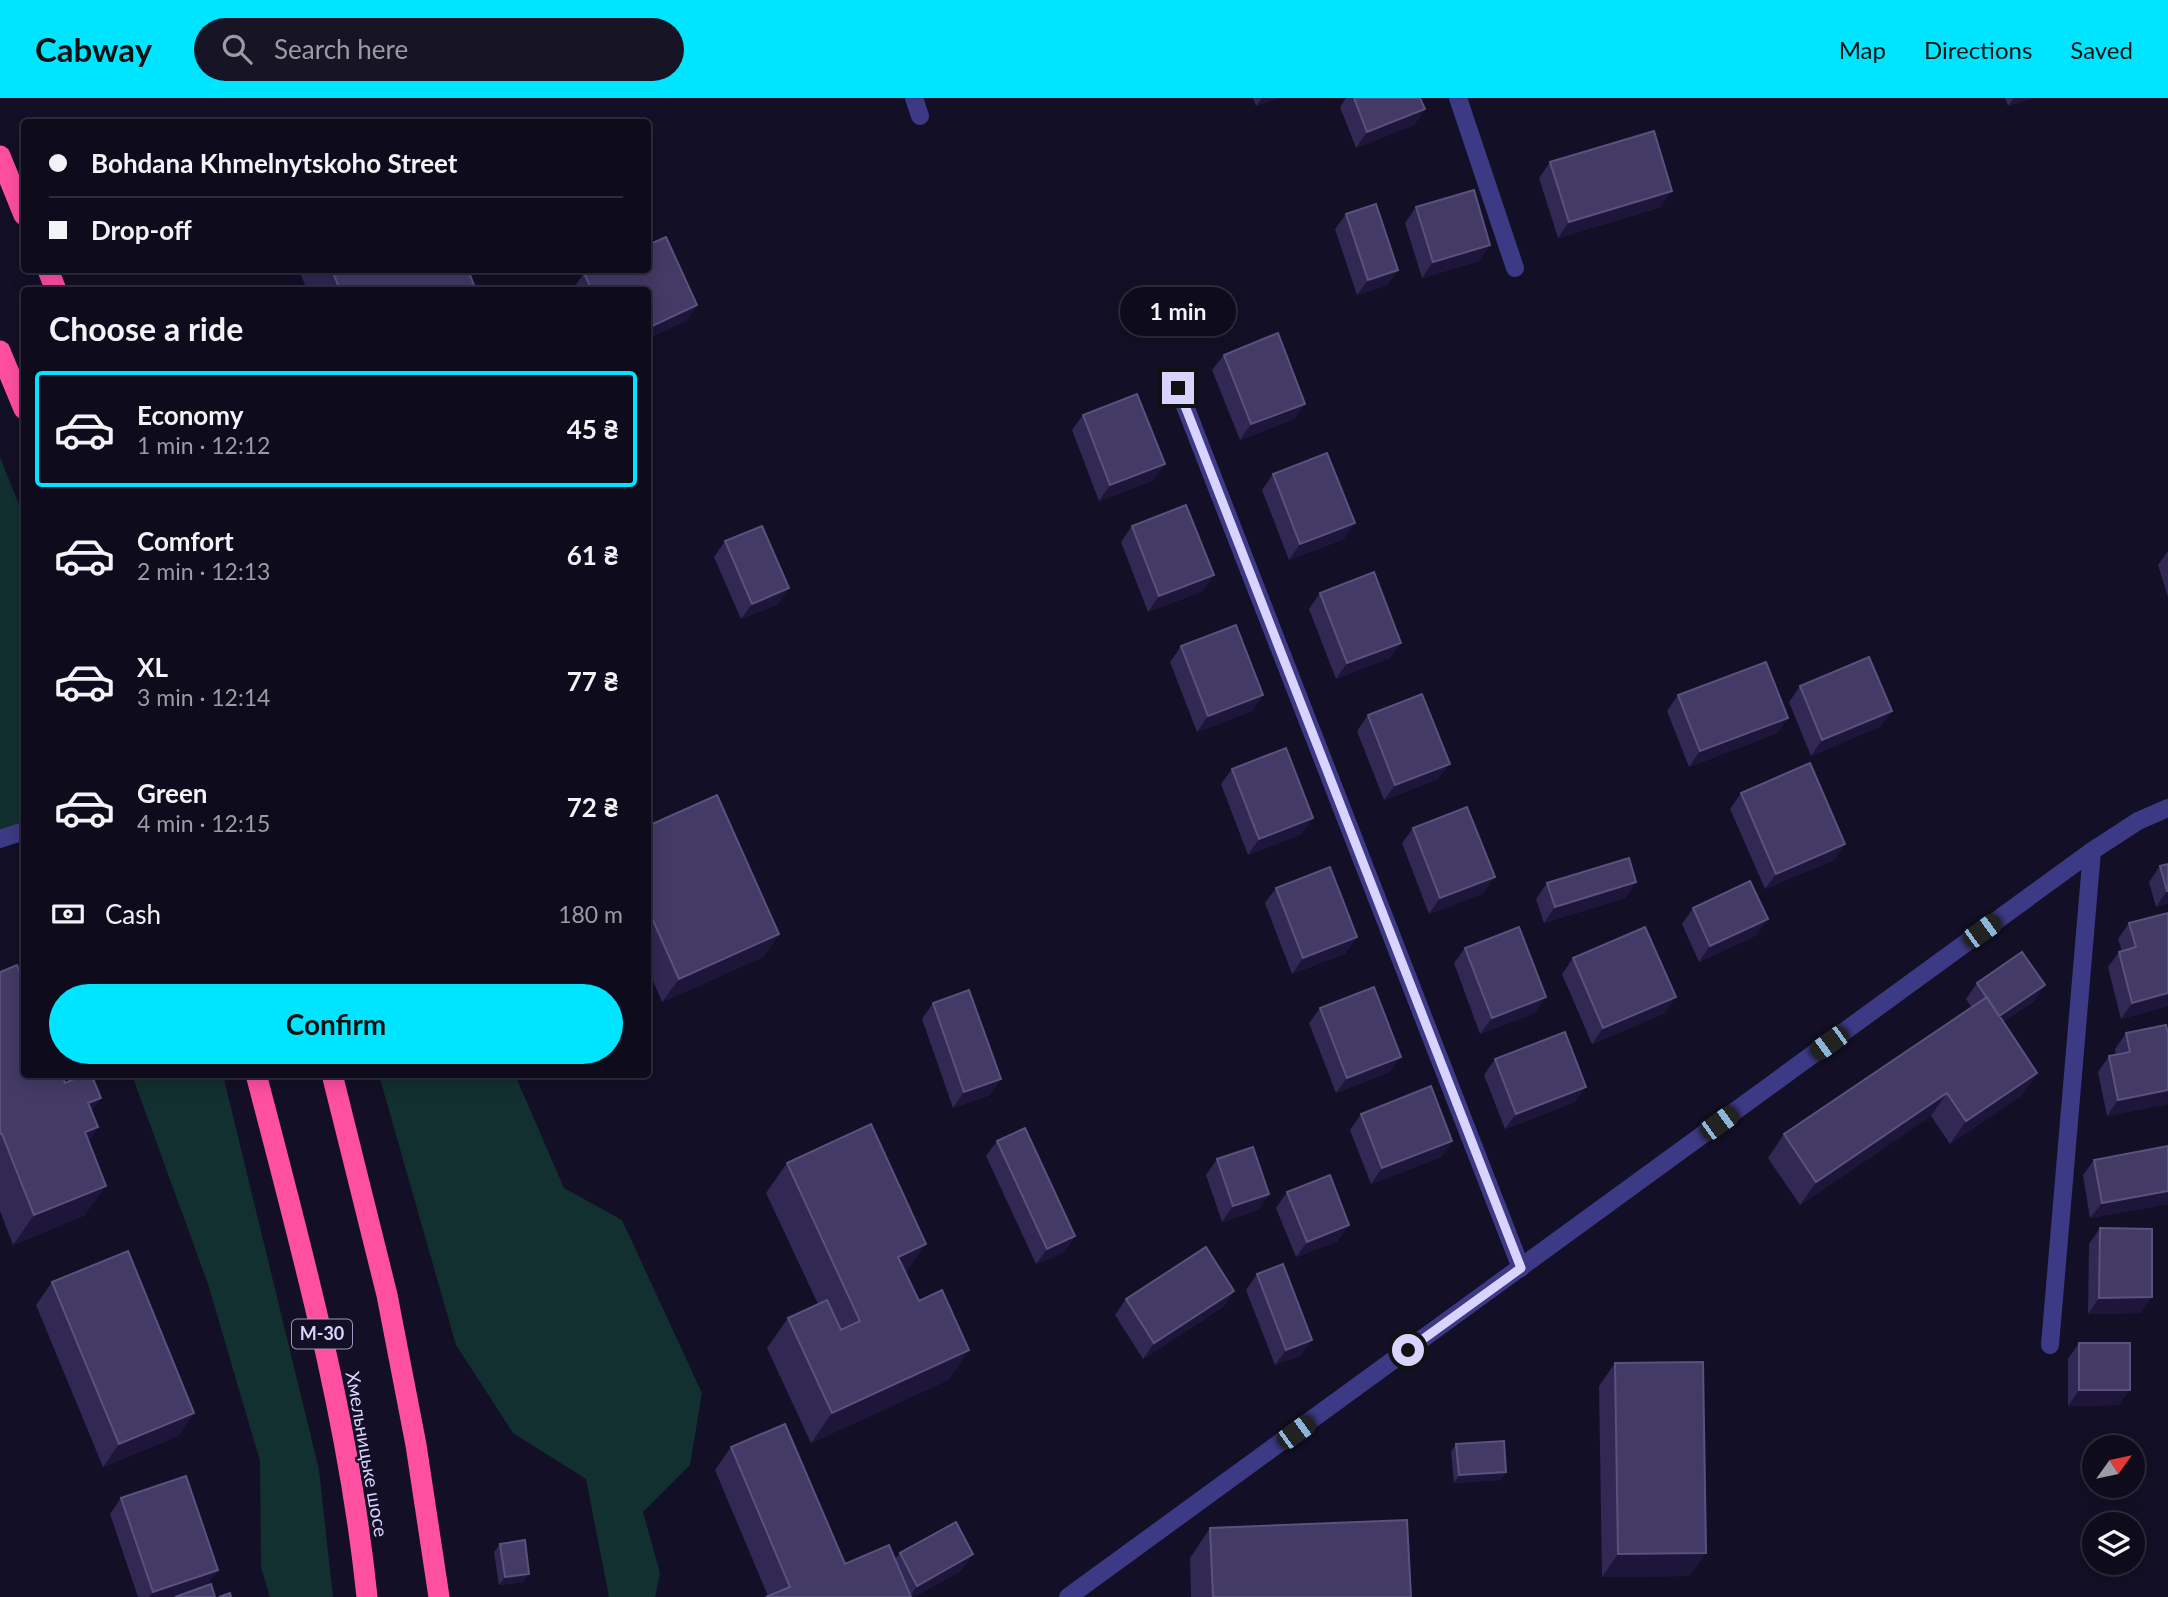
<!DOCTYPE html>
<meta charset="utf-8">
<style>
:root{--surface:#0e0b1c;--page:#171425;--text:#f1f3f6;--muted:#9b9ba3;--line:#2e2b3b;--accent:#00e5ff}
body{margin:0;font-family:Lato,sans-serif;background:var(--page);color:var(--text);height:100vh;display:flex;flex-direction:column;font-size:26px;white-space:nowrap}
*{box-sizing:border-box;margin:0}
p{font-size:23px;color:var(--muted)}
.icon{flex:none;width:38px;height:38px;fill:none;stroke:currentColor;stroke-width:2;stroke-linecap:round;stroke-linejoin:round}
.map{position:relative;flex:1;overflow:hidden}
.drawer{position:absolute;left:21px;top:189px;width:630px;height:791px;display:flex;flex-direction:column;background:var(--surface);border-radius:7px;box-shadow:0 4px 18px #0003,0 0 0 2px var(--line)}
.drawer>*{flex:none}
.guide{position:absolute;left:21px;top:21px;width:630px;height:154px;border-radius:7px;box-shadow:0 4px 18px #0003,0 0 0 2px var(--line);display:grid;align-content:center;height:154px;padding:0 28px;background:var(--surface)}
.needle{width:46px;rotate:57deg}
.fabs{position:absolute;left:2082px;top:1337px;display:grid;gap:14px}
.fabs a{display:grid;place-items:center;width:63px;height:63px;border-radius:50%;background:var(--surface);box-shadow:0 4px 18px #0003,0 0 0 2px var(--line);font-size:35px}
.end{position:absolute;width:32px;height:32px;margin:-16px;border:9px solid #d9d4ff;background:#111;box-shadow:0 0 0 4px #111}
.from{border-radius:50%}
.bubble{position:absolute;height:49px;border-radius:24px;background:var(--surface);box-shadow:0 4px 18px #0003,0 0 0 2px var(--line);font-size:23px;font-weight:700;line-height:49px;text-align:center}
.car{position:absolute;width:21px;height:42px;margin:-21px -10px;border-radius:9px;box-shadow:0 0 5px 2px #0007;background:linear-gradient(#222 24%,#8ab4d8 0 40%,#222 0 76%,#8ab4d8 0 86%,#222 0)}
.guide b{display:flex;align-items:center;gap:24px;height:66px;font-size:26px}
.guide b+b{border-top:2px solid var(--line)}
.guide i{width:18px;height:18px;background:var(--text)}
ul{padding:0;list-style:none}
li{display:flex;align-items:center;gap:21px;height:116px;margin:0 14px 10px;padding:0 14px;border:4px solid transparent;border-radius:7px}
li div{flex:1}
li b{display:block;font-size:26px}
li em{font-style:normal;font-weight:700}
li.selected{border-color:var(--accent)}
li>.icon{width:63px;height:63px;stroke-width:1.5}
h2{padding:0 28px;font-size:32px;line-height:84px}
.pay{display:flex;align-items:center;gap:18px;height:77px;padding:0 28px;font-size:26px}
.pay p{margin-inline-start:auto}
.cta{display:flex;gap:14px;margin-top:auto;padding:14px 28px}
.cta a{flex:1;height:80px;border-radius:42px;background:var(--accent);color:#111;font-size:28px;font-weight:700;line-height:80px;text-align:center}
header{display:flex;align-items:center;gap:42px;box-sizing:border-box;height:98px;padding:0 35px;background:var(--accent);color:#111}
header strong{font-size:33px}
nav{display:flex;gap:38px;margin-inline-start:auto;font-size:24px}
.search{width:490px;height:63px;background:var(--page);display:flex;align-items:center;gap:18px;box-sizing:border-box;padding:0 24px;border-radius:38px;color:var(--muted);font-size:26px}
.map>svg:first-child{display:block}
</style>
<header>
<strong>Cabway</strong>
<div class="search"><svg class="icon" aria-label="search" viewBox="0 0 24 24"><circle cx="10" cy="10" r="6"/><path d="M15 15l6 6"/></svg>Search here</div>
<nav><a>Map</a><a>Directions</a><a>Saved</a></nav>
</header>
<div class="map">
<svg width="2168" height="1499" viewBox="0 0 2168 1499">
<rect width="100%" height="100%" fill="#130f26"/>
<path fill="#12302f" d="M0,359L24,419V733L0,741Z
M132,977H223L319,1372L333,1499H270L261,1469L260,1363L208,1186Z
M379,977H515L564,1090L622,1122L702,1295L690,1367L643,1414L660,1475L655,1499H609L586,1381L513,1335L456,1247Z"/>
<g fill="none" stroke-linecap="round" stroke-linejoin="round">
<path stroke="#3d3a85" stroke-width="18" d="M914,0L920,18
M1458,0L1515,170
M1178,290L1521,1170
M0,741L24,733
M2050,1247L2092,753
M1068,1499L2092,753L2138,723L2168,710"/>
<path stroke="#ff4fa3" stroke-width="21" d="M0,58L24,117
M48,172L56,192
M0,253L24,311
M256,976C301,1149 349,1322 367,1499
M332,976L387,1197L416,1347L439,1499"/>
</g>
<path fill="#312854" d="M1253,0H1277L1256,8Z
M1346,0H1420L1425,11L1414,27L1356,50L1340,9Z
M2005,0H2032L2008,8Z
M1550,64L1661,109L1558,140L1539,80Z
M1416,109L1479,163L1422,180L1405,125Z
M1346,116L1398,172L1387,187L1357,197L1335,131Z
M666,139L697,207L686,223L648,240V192H574L573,191L584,175L593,172H648V147Z
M299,172H468L476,192H307Z
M1224,257L1305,306L1294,321L1240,342L1212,272Z
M1083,317L1154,382L1099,403L1072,332Z
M1273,376L1344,441L1289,462L1262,392Z
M1132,428L1203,493L1148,514L1121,444Z
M725,443L778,506L741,521L714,459Z
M2168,453V499L2158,467Z
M1320,495L1390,560L1336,581L1309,511Z
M1181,548L1263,597L1252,613L1197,634L1170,564Z
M1800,588L1881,628L1811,658L1789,604Z
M1678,597L1788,620L1777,635L1689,669L1667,613Z
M1368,617L1438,681L1384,702L1357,633Z
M1232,671L1302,736L1248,757L1221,686Z
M1741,695L1845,746L1834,762L1765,791L1730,711Z
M648,728L779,836L763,859L662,904L648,871Z
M1413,730L1484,795L1429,816L1402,745Z
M2168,766V805L2156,809L2149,784L2160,768Z
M1636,784L1625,800L1544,825L1536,801L1547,785Z
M1276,790L1346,855L1292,876L1265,805Z
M1693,810L1757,837L1699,864L1682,826Z
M2168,815V908L2121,921L2108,869L2119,854L2122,853L2118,841L2129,825Z
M1465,850L1535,915L1480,936L1454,865Z
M1573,860L1665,915L1592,946L1562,876Z
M0,874L65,985L101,1000L91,1013L98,1029L88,1043L85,1117L13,1147L0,1113Z
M1977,885L2034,903L2003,924L2037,975L2021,998L1950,1046L1931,1018L1800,1107L1768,1060L1784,1036L1972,910L1966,901Z
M933,905L1001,981L990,997L953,1010L922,921Z
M1320,910L1390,974L1336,995L1309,925Z
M2126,935H2168V1006L2107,1018L2098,974L2109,958L2116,957L2115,951Z
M1495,961L1575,1004L1505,1031L1484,977Z
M1361,1016L1452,1043L1441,1059L1371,1086L1350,1032Z
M997,1043L1075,1138L1064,1154L1036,1166L986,1058Z
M2168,1048V1106L2090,1120L2083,1077L2094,1062Z
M1217,1061L1269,1096L1258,1112L1222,1124L1206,1077Z
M787,1065L906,1175L919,1203L969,1252L948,1282L811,1345L767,1250L788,1220L818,1206L766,1095Z
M1287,1094L1338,1143L1296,1159L1276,1110Z
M2100,1130L2141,1215L2088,1216L2089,1146Z
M1257,1176L1301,1257L1275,1267L1246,1192Z
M52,1184L194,1315L178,1338L103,1369L36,1207Z
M1234,1193L1223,1209L1143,1261L1115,1217L1126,1201Z
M2079,1245L2119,1307L2068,1308V1261Z
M1615,1265L1706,1455L1689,1478L1602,1479L1599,1288Z
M1456,1346L1506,1374L1501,1382L1454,1385L1451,1354Z
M731,1349L845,1466L895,1461L900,1455L962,1472L914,1499L768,1498L715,1372Z
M121,1400L218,1472L207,1487L174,1499H138L110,1416Z
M1210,1430L1411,1499H1191L1190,1460Z
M500,1446L524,1484L499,1487L494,1454Z"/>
<path fill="#1d163a" d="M1262,0H1277L1256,8Z
M2014,0H2032L2008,8Z
M1425,11L1414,27L1356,50L1367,34Z
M1672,93L1661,109L1558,140L1569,124Z
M1490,147L1479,163L1422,180L1433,164Z
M1398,172L1387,187L1357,197L1368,182Z
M697,207L686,223L648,240V230Z
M1305,306L1294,321L1240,342L1251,326Z
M1165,366L1154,382L1099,403L1110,387Z
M1355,425L1344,441L1289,462L1300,446Z
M1214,477L1203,493L1148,514L1159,498Z
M789,490L778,506L741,521L752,506Z
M1401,545L1390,560L1336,581L1347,565Z
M1263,597L1252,613L1197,634L1208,618Z
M1892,613L1881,628L1811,658L1822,642Z
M1788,620L1777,635L1689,669L1700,653Z
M1450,666L1438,681L1384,702L1395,687Z
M1313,720L1302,736L1248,757L1259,741Z
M1845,746L1834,762L1765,791L1776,776Z
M1495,779L1484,795L1429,816L1440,800Z
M1636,784L1625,800L1544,825L1555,809Z
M2167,793H2168V805L2156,809Z
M1768,821L1757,837L1699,864L1710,848Z
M779,836L763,859L662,904L679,881Z
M1357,839L1346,855L1292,876L1303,860Z
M2045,887L2034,903L1988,934L1999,918Z
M2168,895V908L2121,921L2132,905Z
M1546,899L1535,915L1480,936L1492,920Z
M1676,899L1665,915L1592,946L1603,930Z
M1401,959L1390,974L1336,995L1347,980Z
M2037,975L2021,998L1950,1046L1966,1023Z
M1001,981L990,997L953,1010L964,994Z
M1586,989L1575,1004L1505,1031L1516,1016Z
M2168,992V1006L2107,1018L2118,1002Z
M1947,995L1931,1018L1800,1107L1816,1084Z
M101,1000L80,1029L88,1005Z
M98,1029L77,1059L85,1034Z
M1452,1043L1441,1059L1371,1086L1382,1070Z
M106,1088L85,1117L13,1147L34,1117Z
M2168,1093V1106L2090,1120L2102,1105Z
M1269,1096L1258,1112L1222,1124L1233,1108Z
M1349,1127L1338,1143L1296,1159L1307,1144Z
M1075,1138L1064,1154L1036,1166L1047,1151Z
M926,1146L905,1176L898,1159Z
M1234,1193L1223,1209L1143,1261L1154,1245Z
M2152,1199L2141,1215L2088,1216L2099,1200Z
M1312,1242L1301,1257L1275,1267L1286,1252Z
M969,1252L948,1282L811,1345L832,1315Z
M2079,1292H2130L2119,1307L2068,1308Z
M194,1315L178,1338L103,1369L119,1346Z
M1506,1374L1501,1382L1454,1385L1459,1377Z
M1706,1455L1689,1478L1602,1479L1618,1456Z
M973,1456L962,1472L914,1499H909L917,1488Z
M218,1472L207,1488L174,1499H149L153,1494Z
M529,1476L524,1484L499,1487L505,1479Z"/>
<path fill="#433a66" stroke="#5a527e" stroke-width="2" d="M1354,0H1420L1425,11L1367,34Z
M1654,33L1672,93L1569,124L1550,64Z
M1474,92L1490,147L1433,164L1416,109Z
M1376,106L1398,172L1368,182L1346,116Z
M666,139L697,207L648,230V192H592L584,175L593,172H648V147Z
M332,172H468L476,192H340Z
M1278,235L1305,306L1251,326L1224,257Z
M1137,296L1165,366L1110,387L1083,317Z
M1327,355L1355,425L1300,446L1273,376Z
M1186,407L1214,477L1159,498L1132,428Z
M762,428L789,490L752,506L725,443Z
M1374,474L1401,545L1347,565L1320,495Z
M1236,527L1263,597L1208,618L1181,548Z
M1869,559L1892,613L1822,642L1800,588Z
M1766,564L1788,620L1700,653L1678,597Z
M1422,596L1450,666L1395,687L1368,617Z
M1286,650L1313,720L1259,741L1232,671Z
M1810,665L1845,746L1776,776L1741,695Z
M717,697L779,836L679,881L648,811V728Z
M1467,709L1495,779L1440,800L1413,730Z
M1629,760L1636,784L1555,809L1547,785Z
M2168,766V793H2167L2160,768Z
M1330,769L1357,839L1303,860L1276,790Z
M1750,783L1768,821L1710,848L1693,810Z
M2168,815V895L2132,905L2119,854L2136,849L2129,825Z
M1519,829L1546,899L1492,920L1465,850Z
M1645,829L1676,899L1603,930L1573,860Z
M2022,854L2045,887L1999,918L1977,885Z
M17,867L24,886V976H62L65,985L86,976H91L101,1000L88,1005L98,1029L85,1034L106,1088L34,1117L2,1036H0V874Z
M1374,889L1401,959L1347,980L1320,910Z
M969,892L1001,981L964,994L933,905Z
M1987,899L2037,975L1966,1023L1947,995L1816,1084L1784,1036Z
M2166,927L2168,935V992L2118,1002L2109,958L2130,954L2126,935Z
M1565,934L1586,989L1516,1016L1495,961Z
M1431,988L1452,1043L1382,1070L1361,1016Z
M871,1026L926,1146L898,1159L919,1203L942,1192L969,1252L832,1315L788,1220L827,1202L841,1232L860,1223L787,1065Z
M1025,1030L1075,1138L1047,1151L997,1043Z
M2168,1048V1093L2102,1105L2094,1062Z
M1253,1049L1269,1096L1233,1108L1217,1061Z
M1330,1077L1349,1127L1307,1144L1287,1094Z
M2100,1130L2152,1131V1199L2099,1200Z
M1206,1149L1234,1193L1154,1245L1126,1201Z
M128,1153L194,1315L119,1346L52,1184Z
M1283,1166L1312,1242L1286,1252L1257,1176Z
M2079,1245H2130V1292H2079Z
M1703,1264L1706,1455L1618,1456L1615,1265Z
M785,1326L845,1466L889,1447L911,1499H766L790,1489L731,1349Z
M1504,1343L1506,1374L1459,1377L1456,1346Z
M186,1378L218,1472L153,1494L121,1400Z
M1407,1422L1411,1499H1213L1210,1430Z
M956,1424L973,1456L917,1488L900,1455Z
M525,1442L529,1476L505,1479L500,1446Z
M211,1486L215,1499H175Z
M230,1495L231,1499H219Z"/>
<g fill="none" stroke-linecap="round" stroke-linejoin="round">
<path stroke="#d9d4ff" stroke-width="9" d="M1178,290L1521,1170L1408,1252"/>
</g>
<g text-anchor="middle" stroke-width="5" stroke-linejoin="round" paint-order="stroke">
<rect fill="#130f26" stroke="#9e99be" stroke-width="2" x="292" y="1221.5" width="60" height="29" rx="5"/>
<g font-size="18" font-weight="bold" fill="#d9d4ff">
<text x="322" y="1242">М-30</text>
</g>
<g font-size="19" fill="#d9d4ff" stroke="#130f26">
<text transform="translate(367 1356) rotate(80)" y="7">Хмельницьке шосе</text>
</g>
</g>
</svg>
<div class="fabs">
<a><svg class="needle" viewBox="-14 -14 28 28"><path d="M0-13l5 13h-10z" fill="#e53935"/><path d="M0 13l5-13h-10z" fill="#9b9ba3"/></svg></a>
<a><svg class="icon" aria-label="layers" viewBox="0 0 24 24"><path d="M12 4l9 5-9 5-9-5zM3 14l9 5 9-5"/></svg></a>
</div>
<i class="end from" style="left:1408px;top:1252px"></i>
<i class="end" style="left:1178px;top:290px"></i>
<div class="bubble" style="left:1120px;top:189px;width:116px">1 min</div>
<i class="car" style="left:1982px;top:833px;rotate:54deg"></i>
<i class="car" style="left:1829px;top:945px;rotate:234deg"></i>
<i class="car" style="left:1719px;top:1025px;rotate:54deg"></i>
<i class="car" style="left:1296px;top:1334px;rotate:54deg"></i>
<div class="guide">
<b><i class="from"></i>Bohdana Khmelnytskoho Street</b>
<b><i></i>Drop-off</b>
</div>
<section class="drawer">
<h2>Choose a ride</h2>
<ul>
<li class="selected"><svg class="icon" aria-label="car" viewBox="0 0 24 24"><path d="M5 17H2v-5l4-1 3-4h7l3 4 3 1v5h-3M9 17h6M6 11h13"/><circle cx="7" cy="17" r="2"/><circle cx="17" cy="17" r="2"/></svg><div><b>Economy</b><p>1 min · 12:12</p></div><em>45 ₴</em></li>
<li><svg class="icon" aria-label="car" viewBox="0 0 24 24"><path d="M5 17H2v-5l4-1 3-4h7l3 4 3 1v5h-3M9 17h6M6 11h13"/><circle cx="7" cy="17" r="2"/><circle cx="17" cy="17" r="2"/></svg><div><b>Comfort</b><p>2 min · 12:13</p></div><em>61 ₴</em></li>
<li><svg class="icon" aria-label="car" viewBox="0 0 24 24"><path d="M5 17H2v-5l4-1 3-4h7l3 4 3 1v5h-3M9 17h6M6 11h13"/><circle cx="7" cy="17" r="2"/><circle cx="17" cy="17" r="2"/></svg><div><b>XL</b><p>3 min · 12:14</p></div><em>77 ₴</em></li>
<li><svg class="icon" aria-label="car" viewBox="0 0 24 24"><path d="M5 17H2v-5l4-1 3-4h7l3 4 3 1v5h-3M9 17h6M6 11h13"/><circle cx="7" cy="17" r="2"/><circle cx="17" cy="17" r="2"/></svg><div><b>Green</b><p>4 min · 12:15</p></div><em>72 ₴</em></li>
</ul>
<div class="pay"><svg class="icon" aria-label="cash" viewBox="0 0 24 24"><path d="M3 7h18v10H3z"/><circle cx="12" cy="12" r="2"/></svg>Cash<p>180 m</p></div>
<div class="cta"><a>Confirm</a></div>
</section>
</div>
